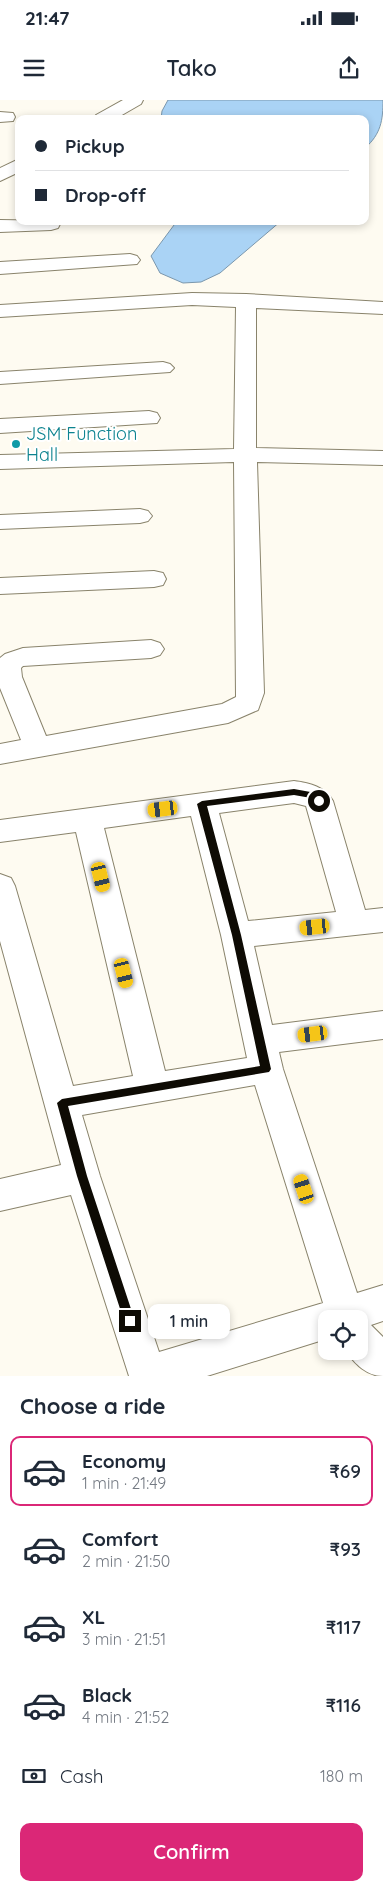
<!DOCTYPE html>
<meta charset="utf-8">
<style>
:root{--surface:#fff;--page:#f6f6f7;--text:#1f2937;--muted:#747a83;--line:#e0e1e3;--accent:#db2777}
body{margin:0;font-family:Quicksand,sans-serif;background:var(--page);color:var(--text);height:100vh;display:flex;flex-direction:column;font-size:19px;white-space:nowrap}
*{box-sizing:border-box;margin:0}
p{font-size:16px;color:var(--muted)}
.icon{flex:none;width:28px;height:28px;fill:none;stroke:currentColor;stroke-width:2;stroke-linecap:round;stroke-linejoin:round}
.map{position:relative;height:1276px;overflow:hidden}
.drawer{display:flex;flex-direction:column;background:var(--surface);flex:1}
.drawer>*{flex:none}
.banner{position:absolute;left:15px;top:15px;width:354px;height:110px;border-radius:10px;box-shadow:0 2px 8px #0003;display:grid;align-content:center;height:110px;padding:0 20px;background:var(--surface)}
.controls{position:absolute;left:318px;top:1210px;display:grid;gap:10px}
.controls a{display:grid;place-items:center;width:50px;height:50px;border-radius:10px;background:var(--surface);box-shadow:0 2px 8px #0003;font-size:25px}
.end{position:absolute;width:22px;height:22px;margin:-11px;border:6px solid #0e0b04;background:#fff;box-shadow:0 0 0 2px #fff}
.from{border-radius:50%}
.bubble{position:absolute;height:35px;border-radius:10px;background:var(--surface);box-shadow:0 2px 8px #0003;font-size:16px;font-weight:600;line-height:35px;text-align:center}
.car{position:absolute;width:15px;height:30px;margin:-15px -8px;border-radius:6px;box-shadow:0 0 4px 1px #0007;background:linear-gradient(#f5c518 24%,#345 0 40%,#f5c518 0 76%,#345 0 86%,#f5c518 0)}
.banner b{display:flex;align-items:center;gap:18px;height:48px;font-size:19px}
.banner b+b{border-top:1px solid var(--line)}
.banner i{width:12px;height:12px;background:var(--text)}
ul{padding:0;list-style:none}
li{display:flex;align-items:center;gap:15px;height:70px;margin:0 10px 8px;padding:0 10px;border:2px solid transparent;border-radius:10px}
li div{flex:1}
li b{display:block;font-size:19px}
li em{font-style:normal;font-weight:600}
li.selected{border-color:var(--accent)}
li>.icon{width:45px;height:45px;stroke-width:1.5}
h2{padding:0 20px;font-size:22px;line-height:60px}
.pay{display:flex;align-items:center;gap:12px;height:55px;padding:0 20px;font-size:19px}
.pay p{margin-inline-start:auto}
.cta{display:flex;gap:10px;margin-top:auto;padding:10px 20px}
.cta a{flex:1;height:58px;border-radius:10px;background:var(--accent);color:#fff;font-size:20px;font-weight:600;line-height:58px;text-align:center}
.status{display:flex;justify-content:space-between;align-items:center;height:35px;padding:0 25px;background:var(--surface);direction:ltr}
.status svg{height:14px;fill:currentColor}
header{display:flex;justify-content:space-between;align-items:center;height:65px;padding:0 20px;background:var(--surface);font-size:22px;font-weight:600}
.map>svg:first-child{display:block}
</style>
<div class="status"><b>21:47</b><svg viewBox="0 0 49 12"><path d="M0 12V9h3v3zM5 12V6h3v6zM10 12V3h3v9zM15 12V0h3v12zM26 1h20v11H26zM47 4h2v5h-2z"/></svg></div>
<header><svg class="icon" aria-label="menu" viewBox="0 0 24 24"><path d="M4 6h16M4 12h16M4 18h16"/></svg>Tako<svg class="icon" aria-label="share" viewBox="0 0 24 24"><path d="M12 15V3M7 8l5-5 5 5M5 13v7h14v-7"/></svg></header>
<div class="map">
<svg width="383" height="1276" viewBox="0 0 383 1276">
<rect width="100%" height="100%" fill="#fefbf1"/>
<path fill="#aad3f5" stroke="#7b97ad" d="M168,0H383C383,20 381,34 365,48V19H161L162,11Z
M177,121H281L220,173L201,182L183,183L160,173L151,156Z"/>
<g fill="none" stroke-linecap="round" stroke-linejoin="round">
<defs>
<path id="minor" d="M123,0H143L141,4L115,19H94L96,15Z
M0,12L13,13L15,17L13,21L0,22Z
M19,59V72L0,81V68Z
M0,120L58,121L60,124L58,128L51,130L0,132Z
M130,154L137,156L140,160L137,164L0,174V162Z
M192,193L246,194L383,202V214L256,208V348L383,351V365L257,362L264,593L258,610L228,623L0,664V644L21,640L0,588V558L5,554L23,548L151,540L160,543L164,549L160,555L151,558L23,566L21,568L22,577L46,636L222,604L236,597L234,362L0,369V355L234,349L236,207L192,205L0,217V205Z
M163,262L170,264L174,268L170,272L0,284V272Z
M149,311L157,313L160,318L157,323L0,333V319Z
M140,409L148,411L152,416L148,421L140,423L0,429V415Z
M154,471L163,473L166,479L163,485L154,487L0,494V478Z
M294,681C310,683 325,687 333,701L365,810L383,808V832L254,846L272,925L383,911V939L279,952L283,969L357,1193L383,1185V1221L371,1225L383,1237V1276C366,1276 356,1264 346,1252L359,1251V1219H326V1239L207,1276H129L71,1095L0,1111V1079L61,1065L0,841V774L11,778L15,786L73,986L133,976L76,732L0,742V720ZM294,703L306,706L336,812L248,821L219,713ZM191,716L221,835L247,958L165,971L104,728ZM255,985L323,1203L159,1252L100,1076L82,1015Z"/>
</defs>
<use href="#minor" stroke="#89836b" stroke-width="2"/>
<use href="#minor" fill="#fff" fill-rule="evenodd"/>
</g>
<path fill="#0e0b04" d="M294,689L316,693L324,701L319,704L311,698L294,695L207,706L241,835L271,969L269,972L68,1006L87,1076L135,1221L134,1224L130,1226L126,1224L124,1221L77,1076L57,1003L62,999L260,966L232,835L197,704L202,701Z"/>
<circle fill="#0f9aa8" stroke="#fff" stroke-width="2" cx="16" cy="344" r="5"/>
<g text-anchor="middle" stroke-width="4" stroke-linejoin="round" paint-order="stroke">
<g font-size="18" fill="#0d838f" stroke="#fff" text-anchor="start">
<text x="26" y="340">JSM Function<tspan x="26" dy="21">Hall</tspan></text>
</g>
</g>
</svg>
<div class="controls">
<a><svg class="icon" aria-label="locate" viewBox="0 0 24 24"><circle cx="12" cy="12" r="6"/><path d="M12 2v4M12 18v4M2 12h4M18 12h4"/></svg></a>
</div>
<i class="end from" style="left:319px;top:701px"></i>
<i class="end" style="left:130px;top:1221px"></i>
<div class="bubble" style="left:148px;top:1204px;width:82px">1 min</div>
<i class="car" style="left:163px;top:709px;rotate:263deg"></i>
<i class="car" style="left:101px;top:777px;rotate:166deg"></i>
<i class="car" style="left:315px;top:827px;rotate:264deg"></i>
<i class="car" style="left:124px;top:873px;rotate:166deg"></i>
<i class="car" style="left:313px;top:934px;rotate:263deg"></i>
<i class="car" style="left:304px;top:1089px;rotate:342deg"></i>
<div class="banner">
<b><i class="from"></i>Pickup</b>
<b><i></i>Drop-off</b>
</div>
</div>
<section class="drawer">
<h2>Choose a ride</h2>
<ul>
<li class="selected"><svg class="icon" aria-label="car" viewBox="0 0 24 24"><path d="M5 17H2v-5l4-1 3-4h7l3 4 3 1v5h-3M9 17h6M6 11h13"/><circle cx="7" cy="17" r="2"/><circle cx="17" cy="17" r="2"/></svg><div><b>Economy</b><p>1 min · 21:49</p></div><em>₹69</em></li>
<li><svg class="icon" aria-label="car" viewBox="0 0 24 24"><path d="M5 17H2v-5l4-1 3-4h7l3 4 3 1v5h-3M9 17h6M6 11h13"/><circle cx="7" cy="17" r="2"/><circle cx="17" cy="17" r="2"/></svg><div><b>Comfort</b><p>2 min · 21:50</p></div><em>₹93</em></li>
<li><svg class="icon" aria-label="car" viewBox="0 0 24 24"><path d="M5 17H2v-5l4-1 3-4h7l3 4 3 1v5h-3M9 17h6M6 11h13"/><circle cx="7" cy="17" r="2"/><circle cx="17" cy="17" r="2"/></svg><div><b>XL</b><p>3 min · 21:51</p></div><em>₹117</em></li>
<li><svg class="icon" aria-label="car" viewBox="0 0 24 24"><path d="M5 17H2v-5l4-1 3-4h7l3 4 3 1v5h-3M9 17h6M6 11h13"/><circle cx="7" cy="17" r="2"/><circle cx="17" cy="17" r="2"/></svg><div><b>Black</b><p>4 min · 21:52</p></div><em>₹116</em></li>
</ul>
<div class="pay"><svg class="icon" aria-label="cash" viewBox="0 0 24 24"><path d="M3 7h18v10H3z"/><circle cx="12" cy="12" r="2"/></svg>Cash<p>180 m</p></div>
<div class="cta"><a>Confirm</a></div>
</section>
